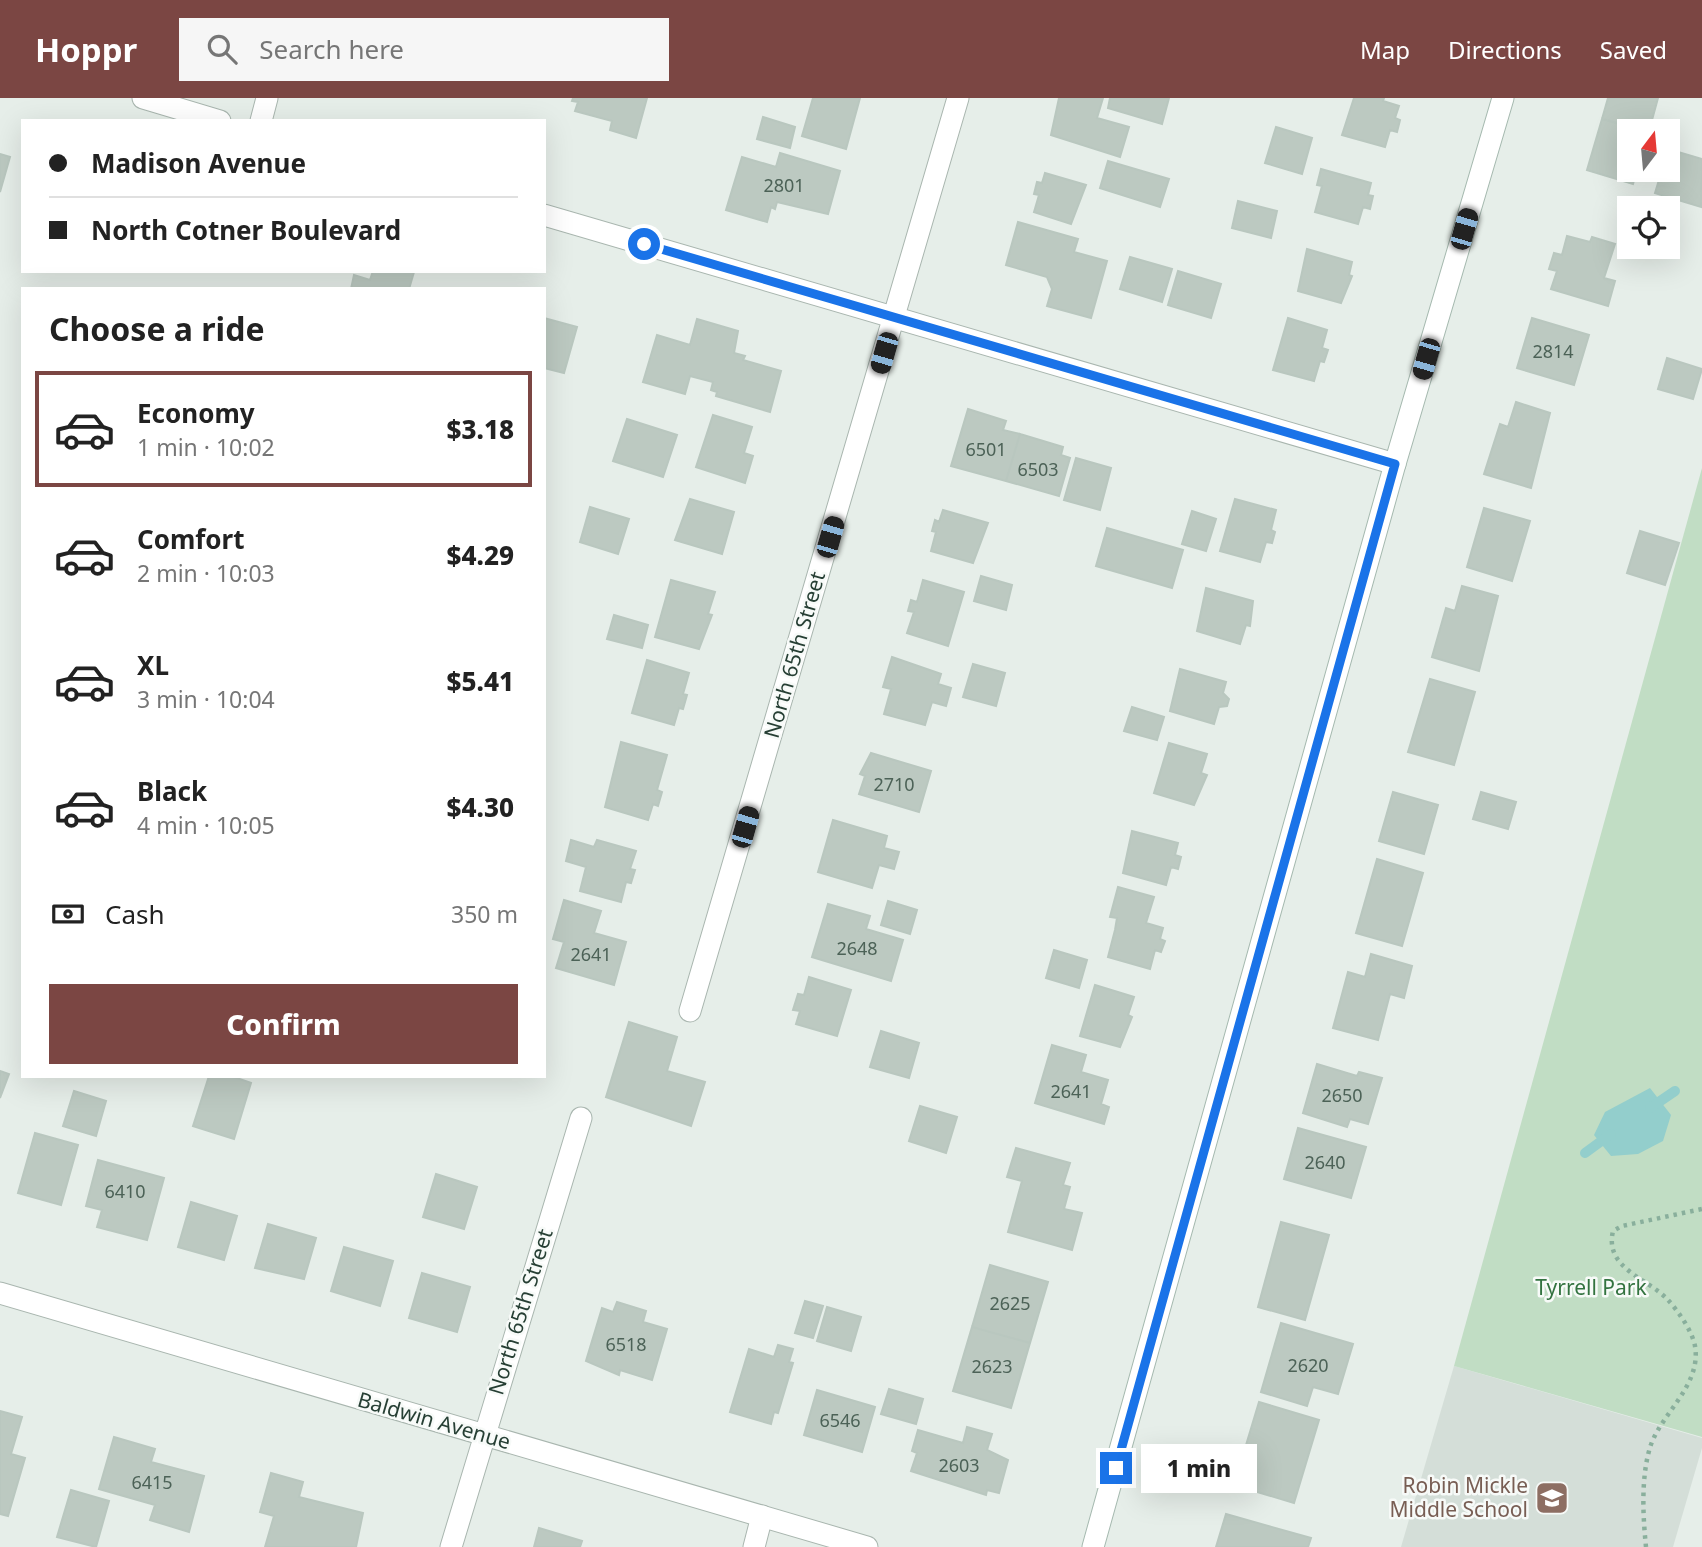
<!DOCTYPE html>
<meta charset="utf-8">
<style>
:root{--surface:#fff;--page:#f6f6f6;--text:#222;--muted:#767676;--line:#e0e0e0;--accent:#7b4643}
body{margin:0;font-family:"Noto Sans",sans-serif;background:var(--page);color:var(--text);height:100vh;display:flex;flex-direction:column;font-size:26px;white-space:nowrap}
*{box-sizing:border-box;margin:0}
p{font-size:23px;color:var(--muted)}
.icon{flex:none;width:38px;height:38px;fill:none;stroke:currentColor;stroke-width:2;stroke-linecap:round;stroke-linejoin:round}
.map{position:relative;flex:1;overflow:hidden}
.details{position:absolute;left:21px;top:189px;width:525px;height:791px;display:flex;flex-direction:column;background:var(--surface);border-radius:0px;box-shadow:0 7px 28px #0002}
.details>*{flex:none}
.hud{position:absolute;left:21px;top:21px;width:525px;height:154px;border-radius:0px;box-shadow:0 7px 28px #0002;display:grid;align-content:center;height:154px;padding:0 28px;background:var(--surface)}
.needle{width:46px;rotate:16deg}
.fabs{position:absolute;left:1617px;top:21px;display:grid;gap:14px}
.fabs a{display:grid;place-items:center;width:63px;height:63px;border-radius:0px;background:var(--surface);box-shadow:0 7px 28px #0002;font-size:35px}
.end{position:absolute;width:32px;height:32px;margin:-16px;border:9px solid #1a73e8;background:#fff;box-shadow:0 0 0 4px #fff}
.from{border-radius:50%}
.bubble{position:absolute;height:49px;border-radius:0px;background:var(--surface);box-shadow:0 7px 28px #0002;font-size:23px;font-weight:800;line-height:49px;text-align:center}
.car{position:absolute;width:21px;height:42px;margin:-21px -10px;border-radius:9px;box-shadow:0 0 5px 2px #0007;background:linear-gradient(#222 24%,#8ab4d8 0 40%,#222 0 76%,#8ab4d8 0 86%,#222 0)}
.hud b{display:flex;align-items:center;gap:24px;height:66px;font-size:26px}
.hud b+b{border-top:2px solid var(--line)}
.hud i{width:18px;height:18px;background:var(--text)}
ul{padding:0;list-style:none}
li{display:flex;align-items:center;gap:21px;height:116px;margin:0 14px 10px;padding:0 14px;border:4px solid transparent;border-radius:0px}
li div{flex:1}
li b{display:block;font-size:26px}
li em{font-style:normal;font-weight:800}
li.active{border-color:var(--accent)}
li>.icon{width:63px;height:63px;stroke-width:1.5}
h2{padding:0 28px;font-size:32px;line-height:84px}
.pay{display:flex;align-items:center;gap:18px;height:77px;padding:0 28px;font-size:26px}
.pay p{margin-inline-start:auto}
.action{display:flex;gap:14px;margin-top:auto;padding:14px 28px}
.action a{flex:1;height:80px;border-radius:0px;background:var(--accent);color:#fff;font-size:28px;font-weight:800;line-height:80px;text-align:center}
header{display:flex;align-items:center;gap:42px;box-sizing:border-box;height:98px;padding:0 35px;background:var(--accent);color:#fff}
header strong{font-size:33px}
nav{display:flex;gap:38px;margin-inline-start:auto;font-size:24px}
.search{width:490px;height:63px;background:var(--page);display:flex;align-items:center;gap:18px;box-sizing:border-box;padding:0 24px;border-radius:0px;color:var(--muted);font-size:26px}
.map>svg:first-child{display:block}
</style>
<header>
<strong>Hoppr</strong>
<div class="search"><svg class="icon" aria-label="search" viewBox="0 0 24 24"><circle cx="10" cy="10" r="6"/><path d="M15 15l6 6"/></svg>Search here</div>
<nav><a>Map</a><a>Directions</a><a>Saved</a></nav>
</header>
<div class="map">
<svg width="1702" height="1449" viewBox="0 0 1702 1449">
<rect width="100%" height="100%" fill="#e6eee9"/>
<path fill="#d4ded8" d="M1454,1268L1702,1340V1350L1673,1449H1401Z"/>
<path fill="#c1ddc4" d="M1702,370V1339L1454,1268Z"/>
<path fill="#93cecc" d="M1650,990L1671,1017L1663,1043L1638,1056L1611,1058L1594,1037L1605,1014Z"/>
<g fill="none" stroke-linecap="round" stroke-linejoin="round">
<path stroke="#93cecc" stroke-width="10" d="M1650,1010L1675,993
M1585,1055L1611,1036"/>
</g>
<path fill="#bcc9c1" stroke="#b9c7bf" stroke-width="2" d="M573,0H647L636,40L610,32L612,23L575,13L578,4L572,3Z
M813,0H860L846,51L802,38Z
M1059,0H1103L1097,20L1129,29L1120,59L1051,37Z
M1110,0H1169L1162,26L1108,10Z
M1354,0H1384L1383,3L1399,8L1395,20L1400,22L1397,34L1390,32L1385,49L1342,37Z
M1608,0H1658L1649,33L1602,21Z
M763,19L795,29L790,50L757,41Z
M1602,21L1643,33H1629V72H1637L1633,86L1587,72Z
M1276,29L1312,40L1302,76L1265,65Z
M1668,51L1702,61L1701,109L1655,95L1662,72H1668Z
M780,55L840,73L828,116L777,104L775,111L771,109L767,124L726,112L742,59L776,69Z
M0,56L10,59L0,94Z
M1108,63L1169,81L1160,109L1100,90Z
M1321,71L1371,85L1368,97L1373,98L1370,111L1363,109L1358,126L1315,114L1322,88L1317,87Z
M1045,75L1086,87L1071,126L1034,114L1039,97L1034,96L1037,84L1042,85Z
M1238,103L1277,113L1271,140L1232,130Z
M1018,124L1078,141L1074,154L1107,163L1091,220L1047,208L1052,191L1047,179L1006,167Z
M1567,138L1590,144L1592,139L1615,146L1604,180L1615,183L1608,208L1551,191L1557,173L1549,171L1554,155L1562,157Z
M1307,151L1352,164L1349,177L1352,178L1341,205L1298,193Z
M1130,159L1172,171L1162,204L1120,191Z
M373,173H410L414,174L409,191H351L354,177L370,182Z
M1178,173L1221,186L1211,220L1168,207Z
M544,220L577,229L564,275L544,270Z
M1288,220L1327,232L1322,250L1328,252L1324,264L1320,263L1314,283L1273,272Z
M1532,220L1589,237L1574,287L1517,270Z
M697,221L738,233L734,255L745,258L743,262L781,273L770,314L716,298L717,294L711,292L713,284L690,278L685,296L643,284L657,237L690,247Z
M1667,260L1702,271L1693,301L1658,291Z
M1516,304L1550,315L1531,390L1484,376L1500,326L1508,329Z
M968,311L1006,323L1003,332L1020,336L1006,383L951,368Z
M713,317L752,329L744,355L753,358L745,385L696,369Z
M627,321L677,337L663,379L613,363Z
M1020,336L1063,349L1061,357L1070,360L1059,398L1006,383Z
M1076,360L1111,370L1100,412L1064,402Z
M690,401L734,414L722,456L675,442Z
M1235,401L1276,412L1271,432L1275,434L1272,445L1266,444L1260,464L1220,453Z
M590,409L629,421L618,456L580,444Z
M1484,410L1530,423L1512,483L1467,469Z
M943,412L988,425L973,465L931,453L936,434L932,433L935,422L939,424Z
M1192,413L1216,421L1206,453L1182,446Z
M1107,430L1183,452L1172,490L1096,468Z
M1640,433L1679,445L1665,487L1627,475Z
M981,478L1012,487L1006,512L974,503Z
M671,482L715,494L708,516L712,517L699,551L655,539Z
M923,482L964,494L948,548L907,535L914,514L908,513L911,502L917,504Z
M1462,488L1498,498L1479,573L1432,559L1446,510L1455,513Z
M1206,490L1253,503L1250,528L1246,527L1240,546L1197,533Z
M614,517L648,527L642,550L607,541Z
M892,559L941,576L938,586L951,590L946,608L932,604L925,627L884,616L891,591L883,589Z
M647,562L689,575L683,596L687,597L683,611L679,610L674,627L632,615Z
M973,566L1005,575L996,608L963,599Z
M1180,571L1226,584L1223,595L1229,601L1227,608L1219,609L1214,626L1170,613Z
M1430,581L1475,594L1454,667L1408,654Z
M1132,609L1164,619L1157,642L1124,633Z
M621,644L667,657L657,692L662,694L658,708L653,706L648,722L605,709Z
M1169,645L1207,656L1201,675L1207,677L1194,707L1154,695Z
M871,655L931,673L919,714L859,696L865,678L860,676Z
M1393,694L1438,707L1424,756L1379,743Z
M1481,694L1516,704L1508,731L1473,721Z
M833,722L887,738L884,750L899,754L894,771L879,767L872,790L818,774Z
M1132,733L1178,745L1175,757L1181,759L1178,771L1171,769L1166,787L1123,775Z
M571,742L594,749L597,742L636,753L630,771L635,772L631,785L626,784L621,804L580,793L586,769L566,763Z
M1377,761L1423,775L1402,848L1356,835Z
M1118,789L1154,799L1146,825L1163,830L1160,841L1165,843L1161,854L1155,852L1150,871L1108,859L1115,832L1117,820L1110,819Z
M564,802L601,813L594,835L626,844L614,887L556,870L564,844L553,841Z
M888,803L917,812L910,836L881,827Z
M828,806L870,818L866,831L903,842L891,883L812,859Z
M1054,852L1087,862L1079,890L1046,880Z
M1371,856L1412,868L1404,900L1390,896L1378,942L1333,930L1348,874L1365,879Z
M809,879L851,892L837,938L796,926L800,913L793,912L798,896L804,897Z
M1095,887L1134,899L1128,917L1132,919L1120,949L1080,938Z
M629,924L677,939L667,973L705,984L691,1028L606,999Z
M881,933L919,945L909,980L870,969Z
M1052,947L1086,957L1081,974L1108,982L1101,1006L1109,1009L1104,1026L1035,1005Z
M1317,966L1357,978L1359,974L1382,980L1368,1026L1350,1021L1347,1029L1303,1015Z
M0,973L9,976L0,1000Z
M209,978H231L251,985L234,1041L193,1028Z
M74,993L106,1003L96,1038L63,1028Z
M920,1008L957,1019L946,1055L909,1043Z
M1298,1030L1366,1049L1351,1100L1284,1081Z
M35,1035L78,1047L61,1107L18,1095Z
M1016,1050L1070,1065L1063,1087L1070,1089L1064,1111L1082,1115L1072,1152L1008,1134L1022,1083L1007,1079Z
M98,1062L164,1080L147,1142L97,1129L102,1112L86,1108Z
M436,1076L477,1089L464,1131L423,1119Z
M191,1104L237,1118L224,1162L178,1149Z
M1281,1124L1329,1137L1305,1222L1258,1209Z
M268,1126L316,1140L304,1181L255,1170Z
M344,1149L393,1163L380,1208L331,1193Z
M990,1167L1048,1184L1030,1245L972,1229Z
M422,1175L470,1189L457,1234L409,1220Z
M805,1203L823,1208L813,1240L795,1235Z
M617,1204L646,1213L643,1224L667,1231L652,1282L620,1272L619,1277L586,1263L602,1210L613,1214Z
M827,1209L861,1219L851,1253L817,1243Z
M1281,1225L1353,1246L1338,1296L1313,1289L1307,1308L1261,1294Z
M972,1229L1030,1245L1011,1310L953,1293Z
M778,1247L793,1251L789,1264L793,1265L778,1315L774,1314L771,1326L730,1314L749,1251L774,1259Z
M889,1291L923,1301L916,1326L881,1316Z
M817,1292L875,1309L862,1354L804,1337Z
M1259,1304L1319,1322L1294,1405L1234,1387Z
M0,1313L22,1319L11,1356L25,1360L8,1418L0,1416Z
M967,1329L992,1336L987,1352L1008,1362L999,1395L987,1392L986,1397L911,1373L917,1355L912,1353L918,1332L963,1345Z
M114,1339L155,1351L151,1364L204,1378L189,1434L150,1422L155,1407L99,1391Z
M271,1375L303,1384L299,1399L363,1415L356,1449H265L274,1418L260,1414Z
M71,1392L109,1403L96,1449L57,1439Z
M1226,1416L1311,1440L1308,1449H1216Z
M539,1430L582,1443L580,1449H534Z"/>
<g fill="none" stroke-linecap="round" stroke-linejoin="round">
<defs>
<path id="service" d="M754,1449L762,1418"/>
<path id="minor" d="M143,0L220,23
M261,23L267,0
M544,117L1395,366
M690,913L958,0
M0,1195L867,1449
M451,1449L581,1020"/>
<path id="secondary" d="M1093,1449L1395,366L1503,0"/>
</defs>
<use href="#service" stroke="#a9b6af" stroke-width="23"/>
<use href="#minor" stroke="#a9b6af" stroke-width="23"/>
<use href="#secondary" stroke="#a5b9af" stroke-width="23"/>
<path stroke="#89af9c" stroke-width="4.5" stroke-dasharray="3.5 5" stroke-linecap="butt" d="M1646,1449C1643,1419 1641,1383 1649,1353C1658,1317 1702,1289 1695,1248C1692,1233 1679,1214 1668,1202C1648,1180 1604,1171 1613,1133L1622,1128L1702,1111"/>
<use href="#service" stroke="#fff" stroke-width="21"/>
<use href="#minor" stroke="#fff" stroke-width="21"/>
<use href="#secondary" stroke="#fff" stroke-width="21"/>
</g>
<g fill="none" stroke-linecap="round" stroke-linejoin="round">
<path stroke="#1a73e8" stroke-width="9" d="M644,146L1395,366L1116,1370"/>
</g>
<defs>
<symbol id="school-square" viewBox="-11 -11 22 22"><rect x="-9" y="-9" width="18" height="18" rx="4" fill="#8d6e63" stroke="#f7faf8"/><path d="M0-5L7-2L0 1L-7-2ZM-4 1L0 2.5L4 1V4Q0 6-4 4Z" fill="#fff"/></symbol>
</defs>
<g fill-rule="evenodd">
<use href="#school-square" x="1533" y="1381" width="38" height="38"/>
</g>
<g text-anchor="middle" stroke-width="5" stroke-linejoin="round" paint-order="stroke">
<g font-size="18" fill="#4c6257">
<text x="784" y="94">2801</text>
<text x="1553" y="260">2814</text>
<text x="986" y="358">6501</text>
<text x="1038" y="378">6503</text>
<text x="894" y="693">2710</text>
<text x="857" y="857">2648</text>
<text x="591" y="863">2641</text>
<text x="1071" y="1000">2641</text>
<text x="1342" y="1004">2650</text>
<text x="1325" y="1071">2640</text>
<text x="125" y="1100">6410</text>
<text x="1010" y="1212">2625</text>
<text x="626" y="1253">6518</text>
<text x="1308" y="1274">2620</text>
<text x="992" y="1275">2623</text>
<text x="840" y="1329">6546</text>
<text x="959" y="1374">2603</text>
<text x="152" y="1391">6415</text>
</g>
<g font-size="21" fill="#263f34" stroke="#f7faf8">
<text transform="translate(795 557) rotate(-74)" y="7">North 65th Street</text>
<text transform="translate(521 1214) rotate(-73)" y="7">North 65th Street</text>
<text transform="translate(434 1323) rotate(16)" y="7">Baldwin Avenue</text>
</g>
<g font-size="21" fill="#337340" stroke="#f7faf8">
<text x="1591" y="1197">Tyrrell Park</text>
</g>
<g font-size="21" fill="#785e54" stroke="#f7faf8" text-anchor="end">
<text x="1528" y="1395">Robin Mickle<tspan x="1528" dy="24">Middle School</tspan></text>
</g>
</g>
</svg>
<div class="fabs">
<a><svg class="needle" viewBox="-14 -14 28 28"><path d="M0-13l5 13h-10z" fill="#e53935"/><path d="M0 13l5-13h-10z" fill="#767676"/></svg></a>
<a><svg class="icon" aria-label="locate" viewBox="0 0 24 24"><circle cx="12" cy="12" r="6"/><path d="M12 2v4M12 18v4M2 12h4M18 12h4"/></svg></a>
</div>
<i class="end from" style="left:644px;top:146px"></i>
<i class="end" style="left:1116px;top:1370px"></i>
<div class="bubble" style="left:1141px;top:1346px;width:116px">1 min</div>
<i class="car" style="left:1464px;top:131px;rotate:16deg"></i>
<i class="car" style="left:884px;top:255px;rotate:196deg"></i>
<i class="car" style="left:1426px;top:261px;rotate:196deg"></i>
<i class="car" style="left:830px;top:439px;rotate:16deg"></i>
<i class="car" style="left:745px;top:729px;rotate:16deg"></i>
<div class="hud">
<b><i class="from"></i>Madison Avenue</b>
<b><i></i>North Cotner Boulevard</b>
</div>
<section class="details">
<h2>Choose a ride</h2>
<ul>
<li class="active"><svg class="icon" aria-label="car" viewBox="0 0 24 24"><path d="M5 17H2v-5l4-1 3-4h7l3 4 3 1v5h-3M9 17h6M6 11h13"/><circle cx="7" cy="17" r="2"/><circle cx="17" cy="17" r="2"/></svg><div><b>Economy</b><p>1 min · 10:02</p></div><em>$3.18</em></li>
<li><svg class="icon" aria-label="car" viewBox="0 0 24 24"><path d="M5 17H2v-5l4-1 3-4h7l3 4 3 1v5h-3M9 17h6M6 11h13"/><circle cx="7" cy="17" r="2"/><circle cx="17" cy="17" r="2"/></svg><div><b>Comfort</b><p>2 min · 10:03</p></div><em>$4.29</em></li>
<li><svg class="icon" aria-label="car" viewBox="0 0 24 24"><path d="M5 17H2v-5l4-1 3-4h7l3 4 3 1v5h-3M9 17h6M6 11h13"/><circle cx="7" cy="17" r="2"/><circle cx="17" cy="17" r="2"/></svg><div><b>XL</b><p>3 min · 10:04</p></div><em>$5.41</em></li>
<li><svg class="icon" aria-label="car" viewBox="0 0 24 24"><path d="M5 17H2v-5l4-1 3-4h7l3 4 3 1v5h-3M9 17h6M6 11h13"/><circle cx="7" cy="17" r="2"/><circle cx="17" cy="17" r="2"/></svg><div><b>Black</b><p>4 min · 10:05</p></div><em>$4.30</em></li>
</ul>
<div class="pay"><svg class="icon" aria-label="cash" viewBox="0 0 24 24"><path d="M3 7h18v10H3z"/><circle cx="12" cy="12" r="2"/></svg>Cash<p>350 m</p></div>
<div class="action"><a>Confirm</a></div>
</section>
</div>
